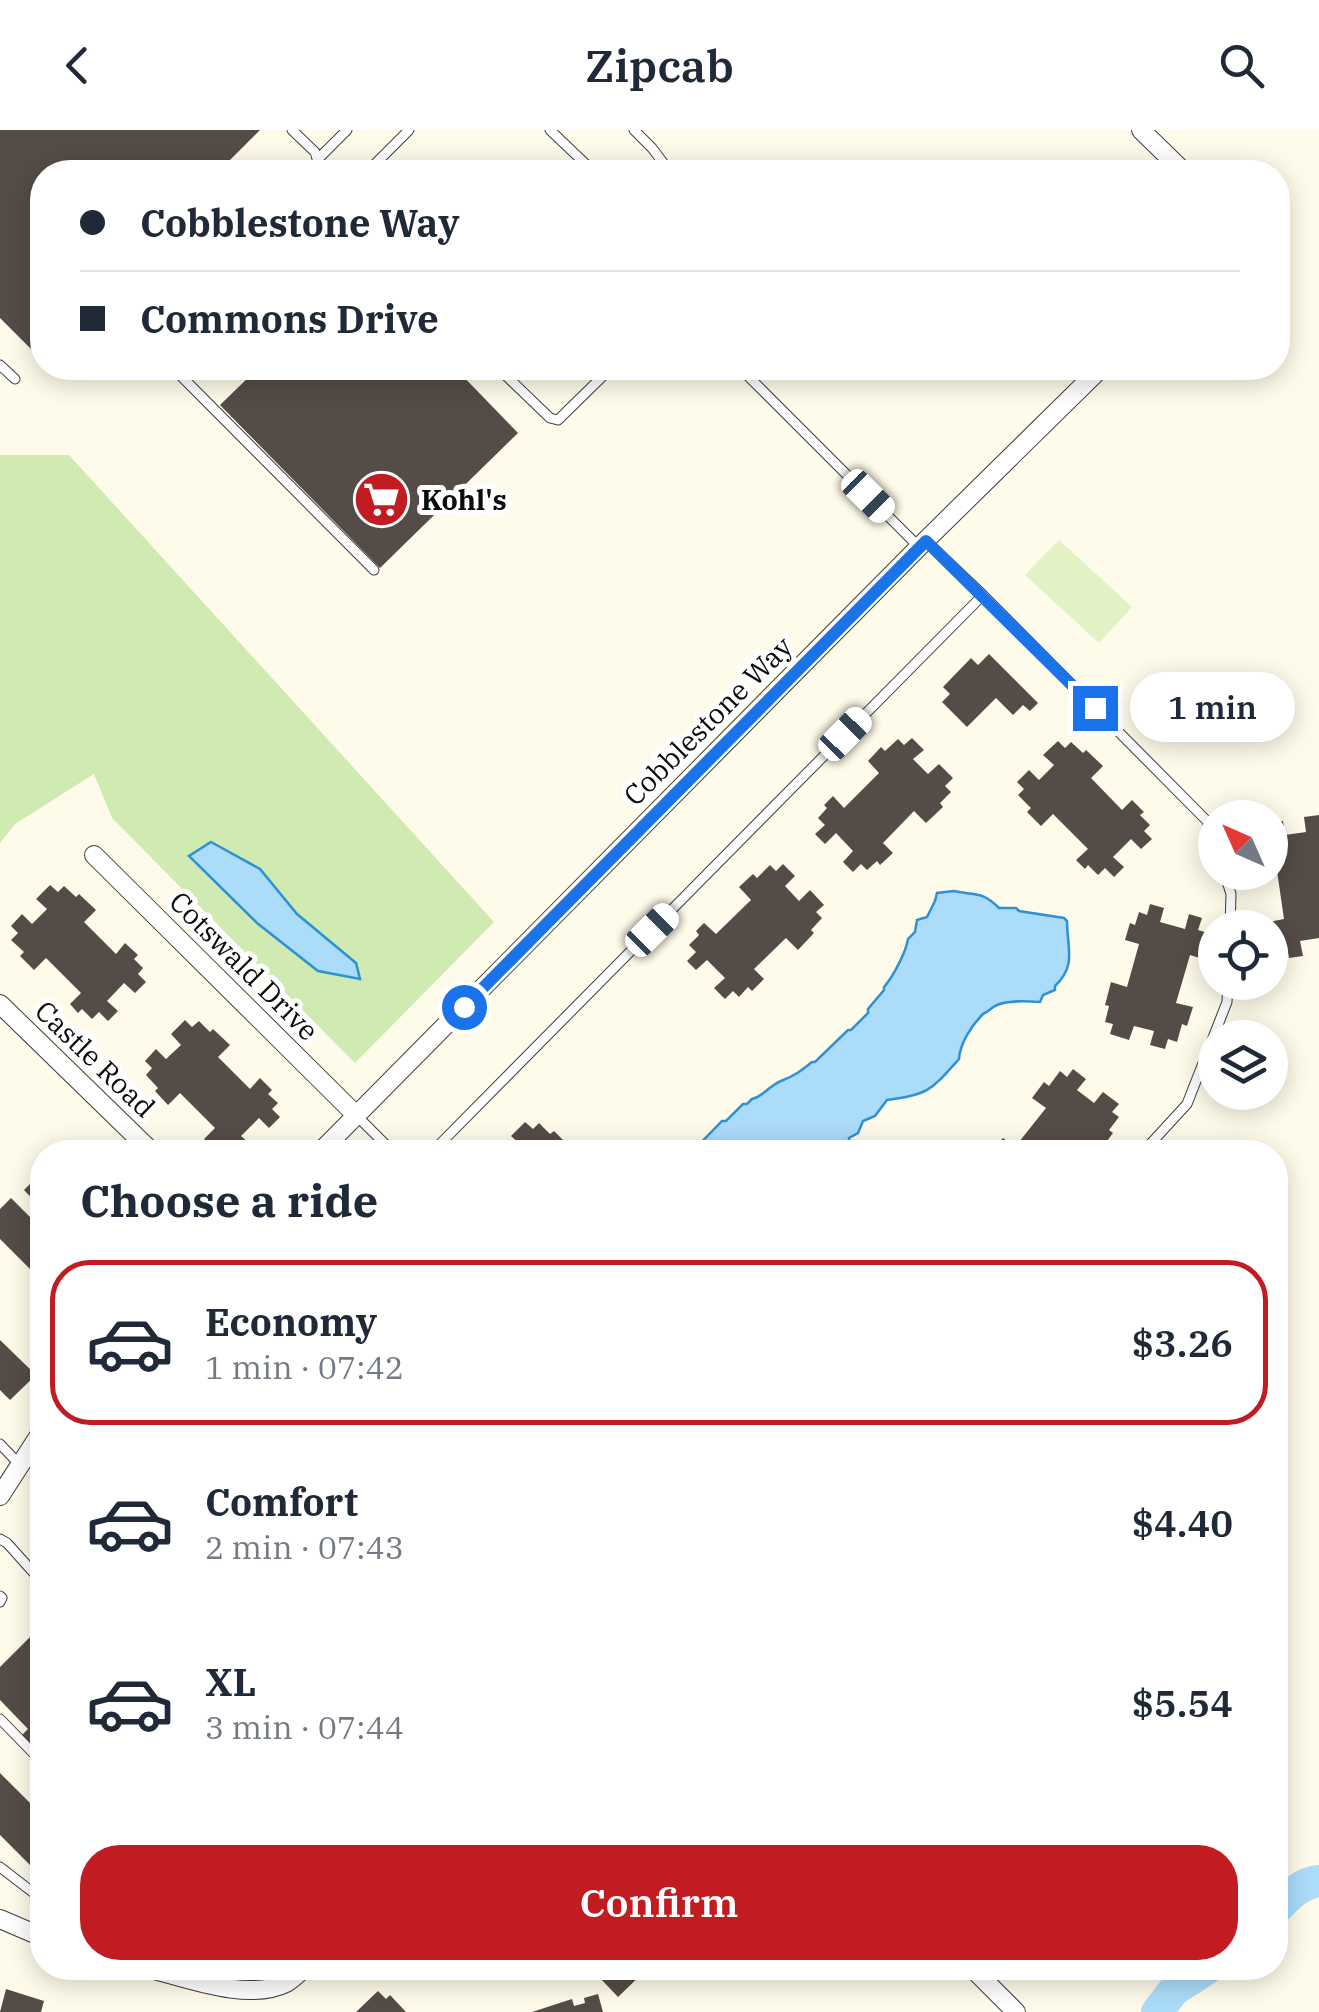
<!DOCTYPE html>
<meta charset="utf-8">
<style>
:root{--surface:#fff;--page:#f6f6f7;--text:#1f2937;--muted:#747a83;--line:#e0e1e3;--accent:#c21c23}
body{margin:0;font-family:"IBM Plex Serif",serif;background:var(--page);color:var(--text);height:100vh;display:flex;flex-direction:column;font-size:38px;white-space:nowrap}
*{box-sizing:border-box;margin:0}
p{font-size:32px;color:var(--muted)}
.icon{flex:none;width:55px;height:55px;fill:none;stroke:currentColor;stroke-width:2;stroke-linecap:round;stroke-linejoin:round}
.map{position:relative;flex:1;overflow:hidden}
.panel{position:absolute;left:30px;top:1010px;width:1258px;height:840px;display:flex;flex-direction:column;background:var(--surface);border-radius:40px;box-shadow:0 5px 25px #0003}
.panel>*{flex:none}
.guide{position:absolute;left:30px;top:30px;width:1260px;height:220px;border-radius:40px;box-shadow:0 5px 25px #0003;display:grid;align-content:center;height:220px;padding:0 50px;background:var(--surface)}
.needle{width:65px;rotate:315deg}
.fabs{position:absolute;left:1198px;top:670px;display:grid;gap:20px}
.fabs a{display:grid;place-items:center;width:90px;height:90px;border-radius:50%;background:var(--surface);box-shadow:0 5px 25px #0003;font-size:50px}
.end{position:absolute;width:45px;height:45px;margin:-22px;border:12px solid #1a73e8;background:#fff;box-shadow:0 0 0 5px #fff}
.from{border-radius:50%}
.bubble{position:absolute;height:70px;border-radius:35px;background:var(--surface);box-shadow:0 5px 25px #0003;font-size:32px;font-weight:600;line-height:70px;text-align:center}
.car{position:absolute;width:30px;height:60px;margin:-30px -15px;border-radius:12px;box-shadow:0 0 8px 2px #0007;background:linear-gradient(#fff 24%,#345 0 40%,#fff 0 76%,#345 0 86%,#fff 0)}
.guide b{display:flex;align-items:center;gap:35px;height:95px;font-size:38px}
.guide b+b{border-top:2px solid var(--line)}
.guide i{width:25px;height:25px;background:var(--text)}
ul{padding:0;list-style:none}
li{display:flex;align-items:center;gap:30px;height:165px;margin:0 20px 15px;padding:0 30px;border:5px solid transparent;border-radius:40px}
li div{flex:1}
li b{display:block;font-size:38px}
li em{font-style:normal;font-weight:600}
li.selected{border-color:var(--accent)}
li>.icon{width:90px;height:90px;stroke-width:1.5}
h2{padding:0 50px;font-size:45px;line-height:120px}
.action{display:flex;gap:20px;margin-top:auto;padding:20px 50px}
.action a{flex:1;height:115px;border-radius:40px;background:var(--accent);color:#fff;font-size:40px;font-weight:600;line-height:115px;text-align:center}
header{display:flex;justify-content:space-between;align-items:center;height:130px;padding:0 50px;background:var(--surface);font-size:45px;font-weight:600}
.map>svg:first-child{display:block}
</style>
<header><svg class="icon" aria-label="back" viewBox="0 0 24 24"><path d="M15 5l-7 7 7 7"/></svg>Zipcab<svg class="icon" aria-label="search" viewBox="0 0 24 24"><circle cx="10" cy="10" r="6"/><path d="M15 15l6 6"/></svg></header>
<div class="map">
<svg width="1319" height="1882" viewBox="0 0 1319 1882">
<rect width="100%" height="100%" fill="#fffbea"/>
<path fill="#cfebb2" d="M0,325H69L494,792L355,933L112,688L94,644L15,694L0,713Z"/>
<path fill="#e2f2c4" d="M1059,410L1132,477L1099,513L1025,445Z"/>
<path fill="#abdcfa" stroke="#2e91d5" stroke-width="2.5" d="M211,712L260,739L297,784L356,833L360,849L318,841L257,793L189,726Z
M954,761C975,766 981,760 999,778H1016L1019,781L1064,788L1067,791C1067,818 1077,835 1055,856V860L1043,865L1040,872C1026,871 1009,870 997,875C992,877 988,882 983,884C972,895 960,913 959,929C932,959 929,965 887,970L875,986L863,991L858,1003L849,1008V1018L845,1022H692L722,991H726L743,974H747L752,969C764,966 770,955 781,951C794,946 801,941 812,932H815L848,900H851L868,883V879L884,860V857C893,847 906,822 908,809L915,802L917,790L927,787L935,771L937,763Z"/>
<g fill="none" stroke-linecap="round" stroke-linejoin="round">
<path stroke="#abdcfa" stroke-width="32" d="M1275,1780C1288,1767 1300,1753 1319,1751
M1157,1882L1174,1860L1208,1838"/>
</g>
<path fill="#554c47" d="M0,0H260L218,42H42V219L37,225L0,188Z
M258,238H455L518,303L380,438L220,275Z
M989,524L1038,573L1030,581L1023,575L1013,585L996,568L967,597L942,572L950,564L943,557L971,528L978,535Z
M912,608L924,620L913,629L928,644L939,634L953,648L945,656L951,662L940,673L943,677L926,693L914,681L883,713L893,723L880,735L877,731L867,740L861,734L853,742L843,732L853,721L836,703L825,714L815,704L825,695L818,688L827,678L824,675L833,666L844,678L879,643L868,631L881,617L885,621L898,609L904,615Z
M1058,611L1065,618L1071,612L1083,623L1086,620L1103,636L1091,648L1122,680L1132,670L1144,682L1140,685L1150,695L1144,701L1152,709L1141,719L1131,709L1113,727L1124,737L1114,747L1105,738L1098,745L1088,735L1085,739L1076,730L1088,719L1053,684L1041,696L1027,682L1031,678L1018,665L1024,659L1017,652L1029,640L1039,650L1054,635L1043,625Z
M1319,685V808L1300,811L1303,826L1289,828L1287,815L1277,817L1275,803L1270,804L1269,792L1284,789L1277,741L1270,742V693L1283,691L1285,705L1306,702L1304,687Z
M783,734L795,746L785,756L799,771L810,760L824,775L816,782L822,788L811,800L814,803L798,820L786,808L754,839L764,849L752,861L748,857L739,867L733,861L725,869L714,858L725,848L707,830L696,840L687,831L696,822L689,815L699,805L696,801L704,793L716,804L751,770L739,757L753,744L757,748L770,735L776,741Z
M50,755L58,762L64,756L76,767L79,764L96,780L84,792L116,824L125,813L138,825L134,829L143,838L138,844L146,852L135,863L124,853L107,871L118,881L108,891L99,882L92,889L82,879L78,883L70,874L81,863L46,828L34,840L20,826L24,822L11,810L18,803L11,796L22,784L32,794L47,779L36,769Z
M1150,774L1164,778L1160,792L1185,799L1189,784L1202,788L1198,800L1208,803L1204,817L1209,818L1206,830L1190,825L1176,873L1193,877L1187,896L1182,894L1177,912L1168,909L1165,919L1150,915L1154,901L1134,896L1129,910L1110,904L1113,894L1105,892L1109,876L1105,875L1111,852L1127,857L1139,814L1125,810L1130,793L1135,795L1139,782L1147,785Z
M185,890L192,897L199,891L210,902L213,899L230,915L218,927L250,959L260,948L272,960L268,964L278,973L272,979L280,987L269,998L259,988L241,1006L252,1016L246,1022H239L233,1017L228,1022H224L216,1014L213,1018L204,1009L215,998L180,963L168,975L155,961L158,958L146,945L152,938L145,931L156,919L166,929L181,915L171,904Z
M1073,939L1086,949L1077,960L1094,973L1103,962L1119,974L1112,982L1119,987L1109,1000L1113,1003L1099,1022L1085,1011L1077,1022H997L999,1020L995,1017L1003,1008L1015,1017L1046,978L1032,968L1044,952L1049,956L1060,941L1067,947Z
M525,992L533,999L539,993L550,1004L554,1001L570,1017L565,1022H515L522,1016L511,1006Z
M42,1042V1079L24,1060Z
M11,1068L42,1099V1151L0,1109V1079Z
M0,1210L36,1245L10,1270L0,1260Z
M42,1495V1616L35,1623L20,1607L28,1599L0,1570V1537Z
M0,1643L42,1685V1747L0,1705Z
M611,1838H648L618,1867L600,1848Z
M6,1859L44,1871L41,1882H0Z
M378,1861L386,1869L390,1865L406,1882H356Z
M598,1864L603,1882H532L572,1869L574,1876L585,1873L584,1868Z"/>
<g fill="none" stroke-linecap="round" stroke-linejoin="round">
<defs>
<path id="service" d="M292,0L315,22L321,42
M550,0L594,42
M634,0L652,18L670,42
M318,29L347,0
M367,42L409,0
M0,235L15,249
M190,238L181,246L374,440
M498,238L550,288L558,290L611,238
M740,238L919,417
M926,411L983,465L1207,691L1215,715
M1224,742L1231,764L1230,798
M356,985L393,1022
M432,1022L983,465
M1143,1022L1187,974L1227,872L1228,852
M0,1314L19,1334
M0,1409L7,1413L42,1452
M0,1466L2,1468L0,1472
M0,1589L42,1632
M0,1737L35,1764"/>
<path id="minor" d="M1141,0L1184,42
M94,725L356,985
M0,874L152,1022
M320,1022L919,417L1101,238
M0,1366L42,1301
M0,1789L42,1807
M147,1838C187,1848 248,1872 286,1853C293,1849 299,1842 305,1838
M529,1838L536,1839L541,1838
M972,1838L1016,1882"/>
</defs>
<use href="#service" stroke="#3e3e3e" stroke-width="11"/>
<use href="#minor" stroke="#3e3e3e" stroke-width="20"/>
<use href="#service" stroke="#fff" stroke-width="9"/>
<use href="#minor" stroke="#fff" stroke-width="18"/>
</g>
<g fill="none" stroke-linecap="round" stroke-linejoin="round">
<path stroke="#1a73e8" stroke-width="12" d="M464,877L926,411L1095,578"/>
</g>
<defs>
<symbol id="supermarket-disc" viewBox="-11 -11 22 22"><circle r="9.5" fill="#c21c23" stroke="#fff"/><path d="M-6-5.5h2.5l.6 2H6L4.5 2H-2.5L-4.4-4H-6ZM-1.5 3.2a1.3 1.3 0 1 0 .1 0ZM3 3.2a1.3 1.3 0 1 0 .1 0Z" fill="#fff"/></symbol>
</defs>
<g fill-rule="evenodd">
<use href="#supermarket-disc" x="350" y="338" width="63" height="63"/>
</g>
<g text-anchor="middle" stroke-width="10" stroke-linejoin="round" paint-order="stroke">
<g font-size="28" font-weight="bold" fill="#0b0b0b" stroke="#fff" text-anchor="start">
<text x="421" y="380">Kohl's</text>
</g>
<g font-size="28" fill="#0b0b0b" stroke="#fff">
<text transform="translate(708 591) rotate(-45)" y="10">Cobblestone Way</text>
<text transform="translate(244 836) rotate(45)" y="10">Cotswald Drive</text>
<text transform="translate(95 929) rotate(44)" y="10">Castle Road</text>
</g>
</g>
</svg>
<div class="fabs">
<a><svg class="needle" viewBox="-14 -14 28 28"><path d="M0-13l5 13h-10z" fill="#e53935"/><path d="M0 13l5-13h-10z" fill="#747a83"/></svg></a>
<a><svg class="icon" aria-label="locate" viewBox="0 0 24 24"><circle cx="12" cy="12" r="6"/><path d="M12 2v4M12 18v4M2 12h4M18 12h4"/></svg></a>
<a><svg class="icon" aria-label="layers" viewBox="0 0 24 24"><path d="M12 4l9 5-9 5-9-5zM3 14l9 5 9-5"/></svg></a>
</div>
<i class="end from" style="left:464px;top:877px"></i>
<i class="end" style="left:1095px;top:578px"></i>
<div class="bubble" style="left:1130px;top:542px;width:165px">1 min</div>
<i class="car" style="left:868px;top:366px;rotate:135deg"></i>
<i class="car" style="left:845px;top:604px;rotate:44deg"></i>
<i class="car" style="left:652px;top:800px;rotate:45deg"></i>
<div class="guide">
<b><i class="from"></i>Cobblestone Way</b>
<b><i></i>Commons Drive</b>
</div>
<section class="panel">
<h2>Choose a ride</h2>
<ul>
<li class="selected"><svg class="icon" aria-label="car" viewBox="0 0 24 24"><path d="M5 17H2v-5l4-1 3-4h7l3 4 3 1v5h-3M9 17h6M6 11h13"/><circle cx="7" cy="17" r="2"/><circle cx="17" cy="17" r="2"/></svg><div><b>Economy</b><p>1 min · 07:42</p></div><em>$3.26</em></li>
<li><svg class="icon" aria-label="car" viewBox="0 0 24 24"><path d="M5 17H2v-5l4-1 3-4h7l3 4 3 1v5h-3M9 17h6M6 11h13"/><circle cx="7" cy="17" r="2"/><circle cx="17" cy="17" r="2"/></svg><div><b>Comfort</b><p>2 min · 07:43</p></div><em>$4.40</em></li>
<li><svg class="icon" aria-label="car" viewBox="0 0 24 24"><path d="M5 17H2v-5l4-1 3-4h7l3 4 3 1v5h-3M9 17h6M6 11h13"/><circle cx="7" cy="17" r="2"/><circle cx="17" cy="17" r="2"/></svg><div><b>XL</b><p>3 min · 07:44</p></div><em>$5.54</em></li>
</ul>
<div class="action"><a>Confirm</a></div>
</section>
</div>
